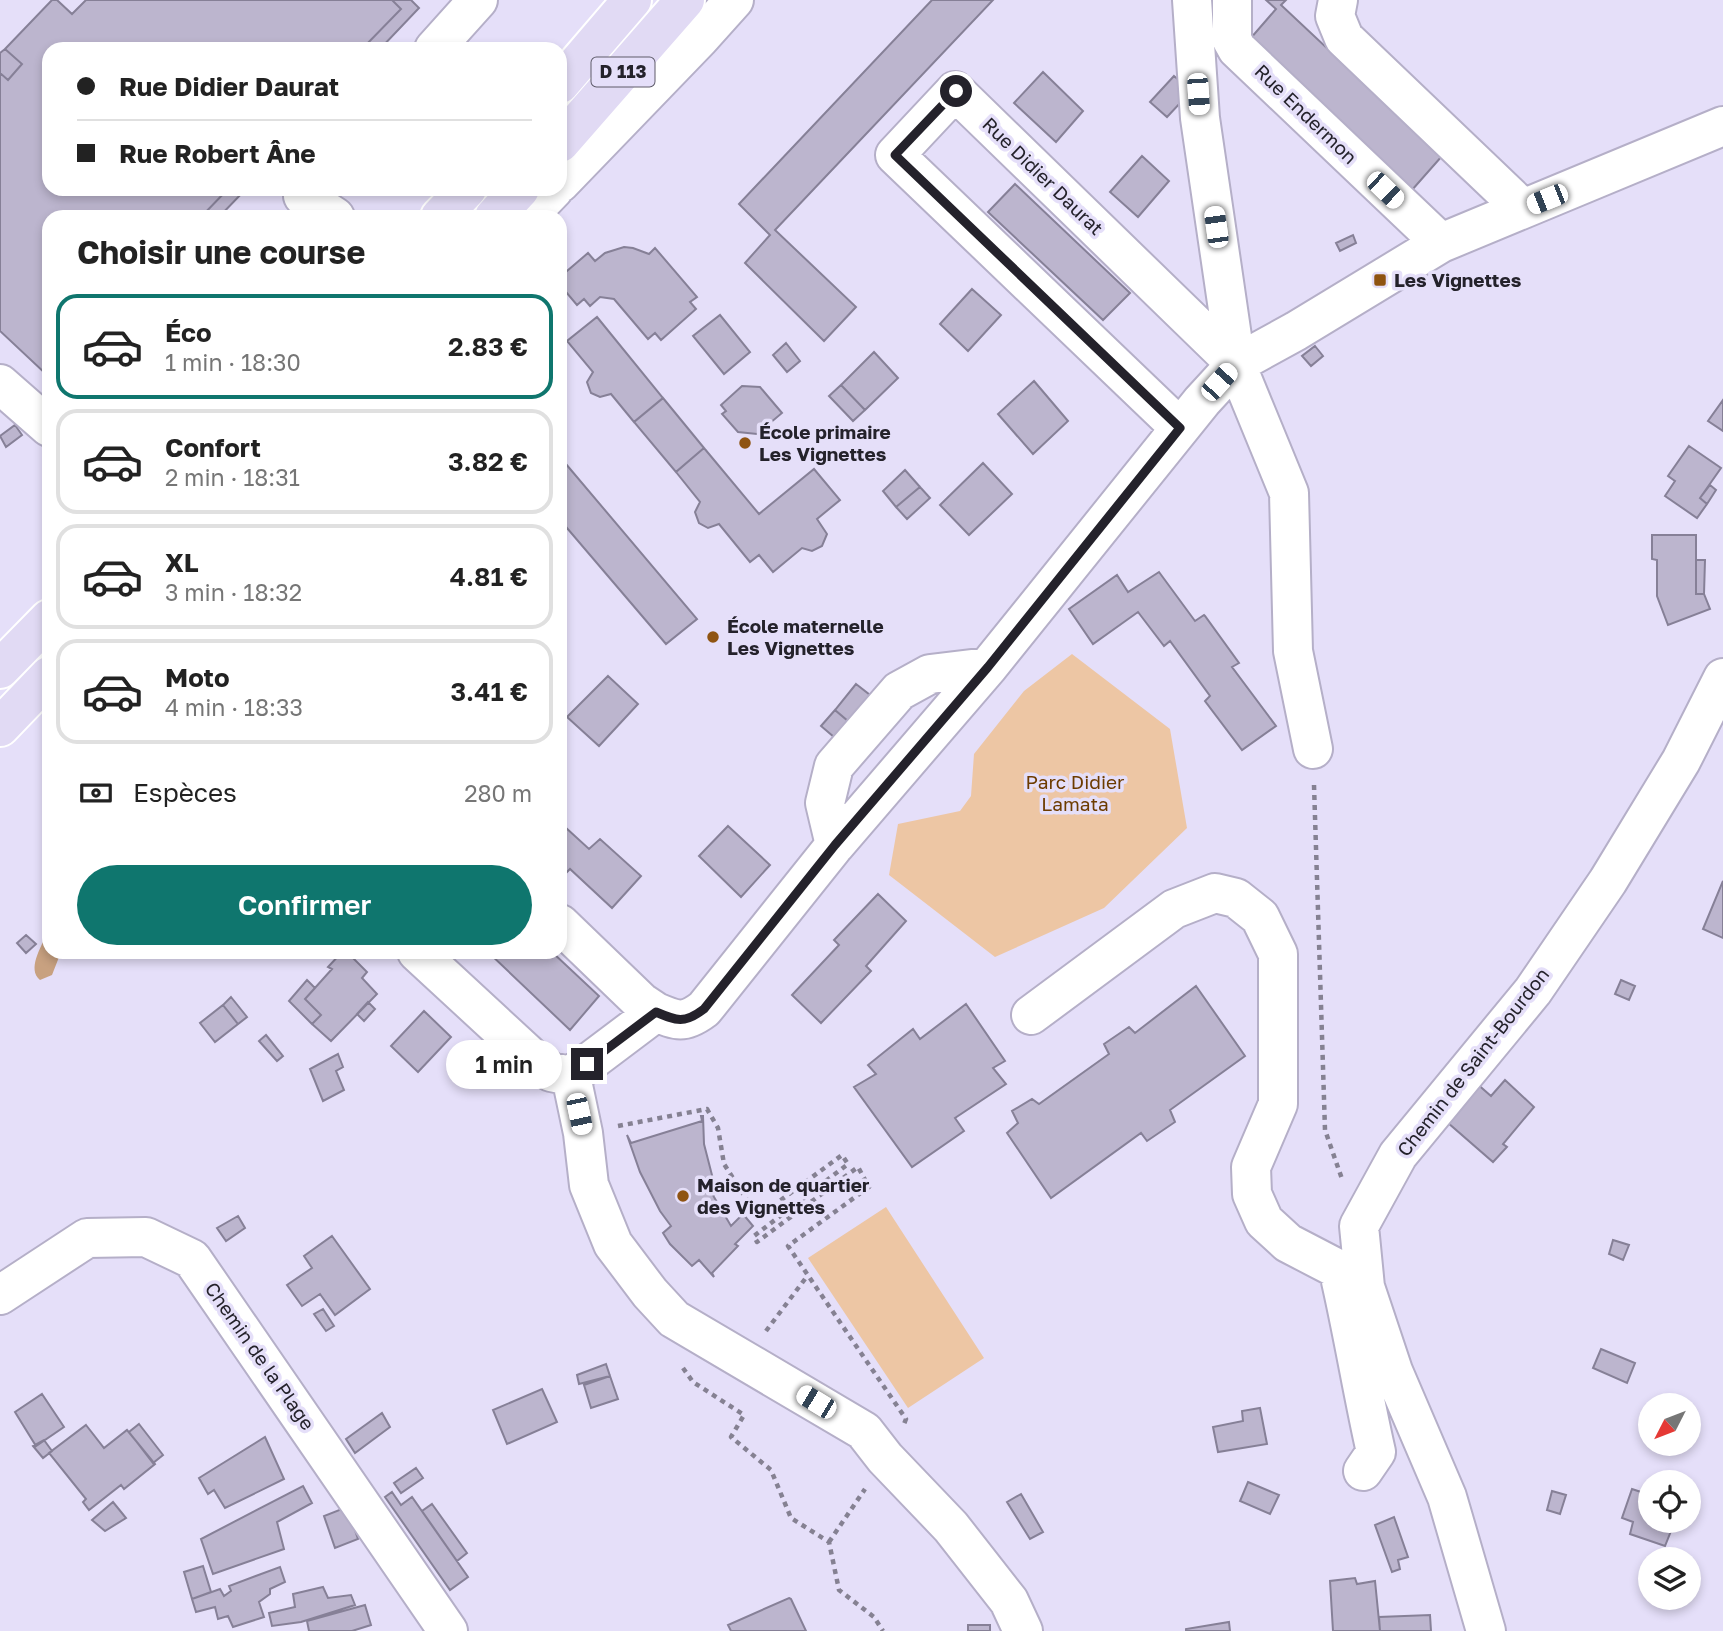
<!DOCTYPE html>
<html lang="fr">
<meta charset="utf-8">
<style>
:root{--surface:#fff;--page:#f6f6f6;--text:#222;--muted:#767676;--line:#e0e0e0;--accent:#0f766e}
body{margin:0;font-family:"Golos Text",sans-serif;background:var(--page);color:var(--text);height:100vh;display:flex;flex-direction:column;font-size:26px;white-space:nowrap}
*{box-sizing:border-box;margin:0}
p{font-size:23px;color:var(--muted)}
.icon{flex:none;width:38px;height:38px;fill:none;stroke:currentColor;stroke-width:2;stroke-linecap:round;stroke-linejoin:round}
.map{position:relative;flex:1;overflow:hidden}
.sheet{position:absolute;left:42px;top:210px;width:525px;height:749px;display:flex;flex-direction:column;background:var(--surface);border-radius:21px;box-shadow:0 4px 10px #0003}
.sheet>*{flex:none}
.hud{position:absolute;left:42px;top:42px;width:525px;height:154px;border-radius:21px;box-shadow:0 4px 10px #0003;display:grid;align-content:center;height:154px;padding:0 35px;background:var(--surface)}
.needle{width:46px;rotate:228deg}
.tools{position:absolute;left:1638px;top:1393px;display:grid;gap:14px}
.tools a{display:grid;place-items:center;width:63px;height:63px;border-radius:50%;background:var(--surface);box-shadow:0 4px 10px #0003;font-size:35px}
.end{position:absolute;width:32px;height:32px;margin:-16px;border:9px solid #24222b;background:#fff;box-shadow:0 0 0 4px #fff}
.from{border-radius:50%}
.bubble{position:absolute;height:49px;border-radius:24px;background:var(--surface);box-shadow:0 4px 10px #0003;font-size:23px;font-weight:600;line-height:49px;text-align:center}
.car{position:absolute;width:21px;height:42px;margin:-21px -10px;border-radius:9px;box-shadow:0 0 5px 2px #0007;background:linear-gradient(#fff 24%,#345 0 40%,#fff 0 76%,#345 0 86%,#fff 0)}
.hud b{display:flex;align-items:center;gap:24px;height:66px;font-size:26px}
.hud b+b{border-top:2px solid var(--line)}
.hud i{width:18px;height:18px;background:var(--text)}
ul{padding:0;list-style:none}
li{display:flex;align-items:center;gap:21px;height:105px;margin:0 14px 10px;padding:0 21px;border:4px solid var(--line);border-radius:21px}
li div{flex:1}
li b{display:block;font-size:26px}
li em{font-style:normal;font-weight:600}
li.on{border-color:var(--accent)}
li>.icon{width:63px;height:63px;stroke-width:1.5}
h2{padding:0 35px;font-size:32px;line-height:84px}
.pay{display:flex;align-items:center;gap:18px;height:77px;padding:0 35px;font-size:26px}
.pay p{margin-inline-start:auto}
.action{display:flex;gap:14px;margin-top:auto;padding:14px 35px}
.action a{flex:1;height:80px;border-radius:42px;background:var(--accent);color:#fff;font-size:28px;font-weight:600;line-height:80px;text-align:center}
.map>svg:first-child{display:block}
</style>
<div class="map">
<svg width="1723" height="1631" viewBox="0 0 1723 1631">
<rect width="100%" height="100%" fill="#e5dff9"/>
<path fill="#edc6a4" d="M1072,654L1170,729L1187,828L1104,908L995,957L889,875L898,824L960,811L971,796L974,754L1024,691Z
M886,1207L984,1358L908,1408L808,1258Z"/>
<path fill="#c8a180" d="M49,934V952H61L52,975L40,980C27,969 41,948 46,935Z"/>
<path fill="#bcb5ce" stroke="#868097" stroke-width="2" d="M52,0H57L72,14L86,0H392L401,9L362,49H49V189H228L201,217H49L48,376L0,331V73L8,80L22,64L5,49Z
M392,0H411L419,8L380,49H362L401,9Z
M932,0H993L775,230L856,307L824,341L745,263L770,235L739,204Z
M1266,0H1286L1281,5L1442,156L1412,190L1250,39L1276,9Z
M5,49L22,64L8,80L0,73V53Z
M1043,72L1083,111L1056,142L1014,103Z
M1174,76L1181,82L1183,100L1167,117L1150,102Z
M1142,156L1169,181L1138,217L1110,192Z
M1015,184L1130,293L1103,320L988,212Z
M228,189H246L219,217H201Z
M1353,235L1356,243L1340,251L1336,243Z
M624,247L633,248L649,254L655,248L697,297L690,302L696,309L661,340L655,333L648,339L614,299L600,297L590,306L584,299L577,305L560,285V277L588,253L595,261L605,253Z
M972,289L1001,315L968,351L940,324Z
M720,315L750,352L724,374L693,336Z
M597,317L663,398L634,422L611,394L600,397L591,393L587,382L593,372L567,341Z
M786,343L800,361L787,372L773,355Z
M1315,346L1323,356L1311,366L1302,356Z
M874,352L898,378L865,410L841,385Z
M1034,381L1068,421L1033,454L998,414Z
M841,385L865,410L853,421L829,396Z
M742,386L760,387L782,413L757,434L738,432L722,414L726,411L721,405Z
M663,398L704,448L676,472L634,422Z
M1723,400V431L1708,421Z
M15,425L22,435L6,447L0,436Z
M1689,446L1721,468L1700,498L1707,504L1697,518L1665,496L1675,481L1668,476Z
M704,448L759,514L814,469L840,500L817,519L827,534L822,546L812,551L802,548L773,572L759,555L750,562L719,524L708,528L699,523L695,512L700,502L676,472Z
M560,457L697,619L666,644L567,528L563,532L560,528Z
M983,463L1012,494L969,535L940,505Z
M905,470L920,487L896,507L883,491Z
M1710,485L1716,490L1707,504L1700,498Z
M920,487L930,498L907,519L896,507Z
M1652,535H1696V594H1704L1710,609L1668,625L1657,596V560L1652,559Z
M1696,560H1705L1704,594H1696Z
M1159,572L1195,621L1204,615L1205,616L1239,663L1232,667L1276,726L1242,750L1205,701L1210,696L1170,641L1164,646L1138,612L1093,644L1069,609L1117,575L1128,592Z
M608,676L638,704L599,746L567,717Z
M856,684L870,695L848,721L835,710Z
M835,710L848,721L834,737L821,726Z
M728,826L770,865L741,897L699,856Z
M565,827L589,849L600,839L641,876L612,908L570,869L566,873L560,867V831Z
M1723,881V938L1703,929Z
M878,894L906,921L866,966L871,971L821,1023L792,995L839,945L834,940Z
M26,935L36,944L26,953L17,943Z
M342,952H347L367,972L362,978L377,994L331,1041L312,1024L321,1015L305,999L332,969L328,967Z
M488,952H552L599,996L570,1030Z
M307,980L315,988L305,999L321,1015L312,1024L289,1001Z
M1621,980L1635,986L1629,1000L1615,994Z
M1196,986L1245,1056L1170,1110L1175,1122L1147,1141L1141,1133L1051,1198L1007,1133L1018,1123L1012,1111L1032,1099L1039,1104L1109,1054L1104,1044L1129,1027L1135,1033Z
M231,997L247,1017L238,1024L223,1005Z
M368,1002L375,1009L364,1021L357,1014Z
M966,1004L1005,1061L993,1068L1006,1084L955,1118L964,1131L912,1167L854,1087L876,1074L868,1065L913,1029L920,1039Z
M223,1005L238,1024L215,1042L200,1023Z
M424,1011L451,1037L418,1072L391,1046Z
M266,1035L283,1056L277,1061L259,1041Z
M338,1054L343,1067L336,1071L344,1090L323,1101L310,1069Z
M1505,1080L1534,1107L1503,1144L1507,1147L1493,1162L1447,1122L1475,1082L1491,1096Z
M701,1116H703L704,1144L713,1179L707,1181L714,1197L731,1226L743,1214L753,1226L735,1244L738,1246L712,1273L714,1277L699,1260L692,1266L670,1244L663,1233L671,1226L660,1211L640,1172L627,1135L631,1143L702,1121Z
M238,1216L245,1228L226,1241L217,1228Z
M332,1236L370,1289L335,1315L320,1294L302,1306L287,1285L312,1268L304,1256Z
M1613,1240L1629,1245L1623,1260L1609,1254Z
M323,1309L334,1326L326,1331L314,1314Z
M1601,1349L1635,1363L1627,1383L1593,1368Z
M606,1364L610,1376L579,1384L577,1375Z
M610,1376L618,1399L591,1408L584,1385Z
M542,1389L557,1422L507,1444L493,1410Z
M42,1394L64,1427L36,1446L15,1412Z
M1260,1408L1267,1444L1218,1452L1213,1427L1243,1421L1242,1411Z
M382,1413L390,1427L355,1453L346,1439Z
M139,1424L163,1455L153,1463L129,1432Z
M86,1425L104,1448L127,1430L155,1464L124,1489L121,1485L89,1510L83,1502L86,1499L49,1453Z
M265,1437L284,1479L225,1508L214,1490L208,1494L199,1478Z
M44,1440L52,1451L43,1458L33,1446Z
M416,1468L423,1478L401,1493L394,1483Z
M1248,1482L1279,1495L1270,1514L1240,1501Z
M303,1486L312,1503L277,1522L284,1549L213,1574L201,1539Z
M1632,1489L1650,1495V1521H1675L1665,1546L1630,1534L1633,1522L1622,1518Z
M1552,1491L1566,1495L1560,1514L1547,1510Z
M392,1492L401,1505L412,1497L468,1577L450,1590L385,1497Z
M1021,1494L1043,1532L1030,1539L1007,1502Z
M113,1502L126,1518L105,1531L92,1520Z
M432,1504L467,1553L457,1561L422,1511Z
M347,1507L358,1539L335,1548L324,1516Z
M1394,1517L1408,1557L1398,1560L1400,1569L1392,1572L1375,1525Z
M203,1566L211,1592L192,1599L184,1572Z
M280,1567L285,1582L270,1589V1594L259,1602L264,1617L233,1627L228,1616L218,1619L215,1607L196,1612L192,1599L220,1589L224,1596L231,1591L229,1586Z
M1355,1578L1357,1584L1375,1581L1380,1631H1333L1330,1581Z
M323,1587L328,1598L351,1595L355,1605L301,1622L272,1626L269,1613L295,1607L293,1594Z
M789,1598L791,1599L806,1631H731L728,1625Z
M365,1605L371,1625L352,1631H309L307,1621Z
M1430,1615L1431,1631H1380L1379,1617Z
M1229,1622L1230,1631H1186V1629Z
M968,1625H990V1631H968Z"/>
<g fill="none" stroke-linecap="round" stroke-linejoin="round">
<defs>
<path id="minor" d="M1192,0L1200,118L1236,364L1289,493L1293,651L1313,749
M1232,0V40L1237,49L1441,243
M1338,0L1335,16L1344,38L1523,209
M434,49L478,0
M560,183L699,39L734,0
M303,196L335,217
M527,217L554,189
M0,384L49,427
M1180,428L895,155L955,91L1236,364
M835,845L825,803L834,766L899,691L930,674L988,667
M560,924L641,1002L656,1012
M417,952L535,1061L551,1072L571,1076
M1031,1015L1174,909L1215,893L1236,898L1260,917L1278,954V1104L1251,1167L1252,1194L1264,1221L1288,1243L1338,1269
M571,1076L656,1012C677,1021 684,1024 704,1009L835,845L988,667L1202,401L1236,364L1296,331L1441,243L1723,126
M571,1076L583,1133L589,1185L613,1244L650,1293L674,1319L864,1431L885,1458L951,1527L1009,1601L1023,1631
M1341,1281C1354,1338 1363,1395 1376,1452L1363,1471
M0,1295L87,1238L146,1237L192,1259L448,1631
M1486,1631L1447,1497L1393,1371L1365,1287L1359,1226L1398,1155L1533,991L1608,881L1681,761L1723,678"/>
<path id="major" d="M560,84L632,0
M560,143L685,0
M440,217L467,189
M494,217L520,189
M0,669L49,619
M0,727L49,676"/>
</defs>
<use href="#minor" stroke="#b5afc8" stroke-width="42"/>
<use href="#major" stroke="#fff" stroke-width="42"/>
<path stroke="#858192" stroke-width="4.5" stroke-dasharray="5 5" stroke-linecap="butt" d="M1314,785L1325,1130L1342,1179
M618,1126L707,1109L718,1128L724,1164L758,1217L842,1155L848,1164L754,1236L757,1242L858,1167L869,1187L788,1246L906,1419L904,1424
M766,1331L808,1275
M683,1368L693,1382L744,1415L731,1437L771,1470L791,1518L829,1542L839,1590L874,1617L883,1631
M829,1542L865,1489"/>
<use href="#minor" stroke="#fff" stroke-width="38"/>
<use href="#major" stroke="#e1daf4" stroke-width="38"/>
</g>
<g fill="none" stroke-linecap="round" stroke-linejoin="round">
<path stroke="#24222b" stroke-width="9" d="M587,1064L656,1012C677,1021 684,1024 704,1009L835,845L988,667L1180,428L895,155L956,91"/>
</g>
<g fill="#8f5412" stroke="#e5dff9" stroke-width="2.5">
<rect x="1373" y="273" width="14" height="14" rx="3.5"/>
<circle cx="745" cy="443" r="7"/>
<circle cx="713" cy="637" r="7"/>
<circle cx="683" cy="1196" r="7"/>
</g>
<g text-anchor="middle" stroke-width="7" stroke-linejoin="round" paint-order="stroke">
<rect fill="#e5dff9" stroke="#5e5b69" stroke-width="2" x="591.5" y="57.5" width="63" height="29" rx="5"/>
<g font-size="18" font-weight="bold" fill="#24222b">
<text x="623" y="78">D 113</text>
</g>
<g font-size="19" fill="#24222b" stroke="#e5dff9">
<text transform="translate(1306 114) rotate(44)" y="7">Rue Endermon</text>
<text transform="translate(1043 176) rotate(44)" y="7">Rue Didier Daurat</text>
<text transform="translate(1473 1062) rotate(-52)" y="7">Chemin de Saint-Bourdon</text>
<text transform="translate(260 1356) rotate(55)" y="7">Chemin de la Plage</text>
</g>
<g font-size="19" font-weight="bold" fill="#24222b" stroke="#e5dff9" text-anchor="start">
<text x="1394" y="287">Les Vignettes</text>
<text x="759" y="439">École primaire<tspan x="759" dy="22">Les Vignettes</tspan></text>
<text x="727" y="633">École maternelle<tspan x="727" dy="22">Les Vignettes</tspan></text>
<text x="697" y="1192">Maison de quartier<tspan x="697" dy="22">des Vignettes</tspan></text>
</g>
<g font-size="19" fill="#6c3b00" stroke="#e5dff9">
<text x="1075" y="789">Parc Didier<tspan x="1075" dy="22">Lamata</tspan></text>
</g>
</g>
</svg>
<div class="tools">
<a><svg class="needle" viewBox="-14 -14 28 28"><path d="M0-13l5 13h-10z" fill="#e53935"/><path d="M0 13l5-13h-10z" fill="#767676"/></svg></a>
<a><svg class="icon" aria-label="locate" viewBox="0 0 24 24"><circle cx="12" cy="12" r="6"/><path d="M12 2v4M12 18v4M2 12h4M18 12h4"/></svg></a>
<a><svg class="icon" aria-label="layers" viewBox="0 0 24 24"><path d="M12 4l9 5-9 5-9-5zM3 14l9 5 9-5"/></svg></a>
</div>
<i class="end from" style="left:956px;top:91px"></i>
<i class="end" style="left:587px;top:1064px"></i>
<div class="bubble" style="left:446px;top:1040px;width:116px">1 min</div>
<i class="car" style="left:1198px;top:94px;rotate:176deg"></i>
<i class="car" style="left:1385px;top:190px;rotate:134deg"></i>
<i class="car" style="left:1547px;top:199px;rotate:248deg"></i>
<i class="car" style="left:1216px;top:227px;rotate:352deg"></i>
<i class="car" style="left:1219px;top:382px;rotate:42deg"></i>
<i class="car" style="left:579px;top:1114px;rotate:168deg"></i>
<i class="car" style="left:816px;top:1402px;rotate:301deg"></i>
<div class="hud">
<b><i class="from"></i>Rue Didier Daurat</b>
<b><i></i>Rue Robert Âne</b>
</div>
<section class="sheet">
<h2>Choisir une course</h2>
<ul>
<li class="on"><svg class="icon" aria-label="car" viewBox="0 0 24 24"><path d="M5 17H2v-5l4-1 3-4h7l3 4 3 1v5h-3M9 17h6M6 11h13"/><circle cx="7" cy="17" r="2"/><circle cx="17" cy="17" r="2"/></svg><div><b>Éco</b><p>1 min · 18:30</p></div><em>2.83 €</em></li>
<li><svg class="icon" aria-label="car" viewBox="0 0 24 24"><path d="M5 17H2v-5l4-1 3-4h7l3 4 3 1v5h-3M9 17h6M6 11h13"/><circle cx="7" cy="17" r="2"/><circle cx="17" cy="17" r="2"/></svg><div><b>Confort</b><p>2 min · 18:31</p></div><em>3.82 €</em></li>
<li><svg class="icon" aria-label="car" viewBox="0 0 24 24"><path d="M5 17H2v-5l4-1 3-4h7l3 4 3 1v5h-3M9 17h6M6 11h13"/><circle cx="7" cy="17" r="2"/><circle cx="17" cy="17" r="2"/></svg><div><b>XL</b><p>3 min · 18:32</p></div><em>4.81 €</em></li>
<li><svg class="icon" aria-label="car" viewBox="0 0 24 24"><path d="M5 17H2v-5l4-1 3-4h7l3 4 3 1v5h-3M9 17h6M6 11h13"/><circle cx="7" cy="17" r="2"/><circle cx="17" cy="17" r="2"/></svg><div><b>Moto</b><p>4 min · 18:33</p></div><em>3.41 €</em></li>
</ul>
<div class="pay"><svg class="icon" aria-label="cash" viewBox="0 0 24 24"><path d="M3 7h18v10H3z"/><circle cx="12" cy="12" r="2"/></svg>Espèces<p>280 m</p></div>
<div class="action"><a>Confirmer</a></div>
</section>
</div>
